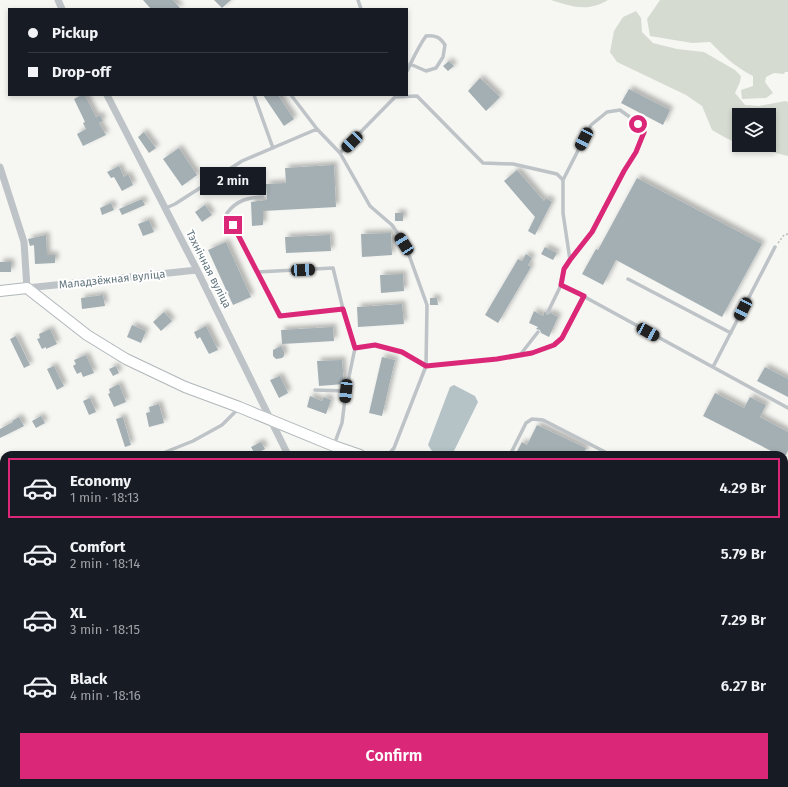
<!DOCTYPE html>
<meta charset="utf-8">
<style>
:root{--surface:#171b24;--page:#20242c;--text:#f1f3f6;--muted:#9ea1a6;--line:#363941;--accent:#db2777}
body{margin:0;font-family:"Fira Sans",sans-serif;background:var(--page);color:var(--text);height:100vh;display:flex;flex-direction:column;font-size:15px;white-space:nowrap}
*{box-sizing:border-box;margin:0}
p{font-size:13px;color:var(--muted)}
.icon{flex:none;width:22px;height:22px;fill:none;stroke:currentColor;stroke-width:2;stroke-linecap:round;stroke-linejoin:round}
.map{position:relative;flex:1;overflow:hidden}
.drawer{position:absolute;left:0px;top:451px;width:788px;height:336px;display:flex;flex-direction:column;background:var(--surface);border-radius:12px 12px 0 0;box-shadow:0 2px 6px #0003}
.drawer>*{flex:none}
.guide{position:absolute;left:8px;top:8px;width:400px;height:88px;border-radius:0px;box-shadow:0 2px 6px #0003;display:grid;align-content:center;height:88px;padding:0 20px;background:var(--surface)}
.tools{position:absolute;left:732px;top:108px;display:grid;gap:8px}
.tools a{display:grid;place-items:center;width:44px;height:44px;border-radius:0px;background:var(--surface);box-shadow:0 2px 6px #0003;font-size:20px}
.end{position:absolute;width:18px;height:18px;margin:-9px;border:5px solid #db2777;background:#fff;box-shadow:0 0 0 2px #fff}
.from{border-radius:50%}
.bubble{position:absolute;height:28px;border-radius:0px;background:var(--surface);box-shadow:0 2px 6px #0003;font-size:13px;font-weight:600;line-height:28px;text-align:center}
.car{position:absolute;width:12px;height:24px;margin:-12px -6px;border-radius:5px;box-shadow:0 0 3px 1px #0007;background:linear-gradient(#222 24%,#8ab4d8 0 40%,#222 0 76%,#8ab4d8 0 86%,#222 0)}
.guide b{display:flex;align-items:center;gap:14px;height:38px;font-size:15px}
.guide b+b{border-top:1px solid var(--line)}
.guide i{width:10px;height:10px;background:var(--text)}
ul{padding:7px 0 0;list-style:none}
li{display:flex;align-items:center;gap:12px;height:60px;margin:0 8px 6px;padding:0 12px;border:2px solid transparent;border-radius:0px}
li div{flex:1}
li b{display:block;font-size:15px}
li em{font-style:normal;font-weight:600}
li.current{border-color:var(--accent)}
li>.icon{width:36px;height:36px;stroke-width:1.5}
.button{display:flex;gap:8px;margin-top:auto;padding:8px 20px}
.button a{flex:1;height:46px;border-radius:0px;background:var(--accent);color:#fff;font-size:16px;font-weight:600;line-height:46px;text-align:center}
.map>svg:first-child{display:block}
</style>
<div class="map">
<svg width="788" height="787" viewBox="0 0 788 787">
<defs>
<filter id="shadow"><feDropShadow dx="3.5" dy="-3.5" stdDeviation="2" flood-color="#0004"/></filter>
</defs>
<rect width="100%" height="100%" fill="#f6f6f3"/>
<path fill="#d6dbd2" d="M551,0H608C589,12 572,7 551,0Z
M660,0H788V72H785L784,74L774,73L766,77L765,82L773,93L766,98L742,99L741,90L753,86V76C735,67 724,56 710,42L692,43L650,36L647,19Z
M636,11L641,18L642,32L653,43L677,49L704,52L735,70L741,76L740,82L735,93L745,105L759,106L785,101L788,102V156L743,145H769V115H739V144L726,138L712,130L702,106L686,95L617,62L610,52L614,31L623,17Z"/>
<path fill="#b5c3c6" d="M454,385L475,396L478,402L452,455H445L432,451L428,445L450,387Z"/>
<path fill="#a4afb3" filter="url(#shadow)" d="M143,0H173L181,9H151Z
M214,0H231L222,8Z
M449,61L454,66L448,71L443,66Z
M480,78L500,97L486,111L468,91Z
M629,89L670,110L663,125L621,103Z
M82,95H85L96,117L100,115L103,121L99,123L106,135L83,146L77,134L86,129L83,123L85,122L74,99Z
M263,95H278L294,119L284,126Z
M144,132L156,148L149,153L138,137Z
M179,148L197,175L182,186L163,159Z
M334,165L336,207L263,211V225L252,226L251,202L267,200L266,184L286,183L285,168Z
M119,166L124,177L128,174L133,185L122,191L114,177L111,178L107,172Z
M517,170L544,201L546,198L552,202L535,235L528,231L535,217L504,181Z
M637,178L762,244L722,317L616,260L603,285L582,274L596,249L598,250Z
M142,199L145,205L122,215L119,209Z
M111,203L114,210L102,215L100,208Z
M205,205L212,215L202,222L195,212Z
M395,213H403V221H395Z
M149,220L154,232L143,236L138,224Z
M391,233L392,255L362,257L361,234Z
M46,235L47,255H55V263L35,264L34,245L30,246L28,239Z
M330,235L331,251L286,253L285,237Z
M226,242L251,297L233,305L208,250Z
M545,247L557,253L553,260L541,254Z
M526,254L532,258L528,265L531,267L498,323L485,315L518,259L522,261Z
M0,262H11V272H0Z
M403,274L404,291L381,293L380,275Z
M103,295L105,306L82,309L81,298Z
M430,298H437L438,305H430Z
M402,304L404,324L358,327L357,307Z
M534,311L543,316L545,311L547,315L551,313L558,317L549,337L541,333L540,330L536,329L538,327L529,323Z
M164,312L172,321L161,331L153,322Z
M132,325L146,331L141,343L127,337Z
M206,326L218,350L209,354L200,337L197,339L194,332Z
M333,327L334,341L282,344L281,330Z
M50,329L57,344L46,349V347L42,349L37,339L40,338L39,334Z
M16,336L30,365L24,368L10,339Z
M281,346L284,352V356L282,358L276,359L273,356V350Z
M86,355L94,373L83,377L81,372L77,374L73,366L76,364L74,360Z
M382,357L395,360L382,416L369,413Z
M342,360L344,384L319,386L317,361Z
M54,366L64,386L57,390L47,369Z
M116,366L119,373L113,376L109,369Z
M765,367L788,379V397L757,381Z
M280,376L288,393L279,398L270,380Z
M119,384L126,402L114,407L108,394L110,393L109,389Z
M715,393L744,408L750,397L766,405L760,417L788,432V450L786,455H779L703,416Z
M310,396L322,401L324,397L331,400L326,414L307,407Z
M90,398L96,412L89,415L83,401Z
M159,404L164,423L149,427L146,413L150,412L149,407Z
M41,416L45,423L36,428L32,421Z
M19,417L24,426L0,438V429L13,422L12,421Z
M123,417L131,445L125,447L116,419Z
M537,425L586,448L583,455H515L522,442L527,445Z
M261,442L265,449L255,454L251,447Z"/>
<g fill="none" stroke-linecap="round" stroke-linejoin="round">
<defs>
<path id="secondary" d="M0,291L27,288L87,335L126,359L185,387L239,407L334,446L360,455
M784,608H788"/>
</defs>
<use href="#secondary" stroke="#b0b7ba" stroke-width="12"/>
<path stroke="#b8bcbe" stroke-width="1.5" stroke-dasharray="2 2" stroke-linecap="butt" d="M778,243L784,235L788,234"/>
<path stroke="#bdc3c6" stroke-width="3.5" d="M358,0L361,9
M407,71C413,59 418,47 426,36C435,35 440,37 445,45L443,57L436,68L426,71L410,64
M254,95L273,148
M291,95L317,129L340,153L370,206L392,225L405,244L427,305L426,366L394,448L388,455
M396,97L417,96L483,163L513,164L557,174L563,180
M340,153L397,95
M263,197C247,198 237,200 227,213L280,316L343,309L355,348
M166,208L175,204L242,161L317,129
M257,272L333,268L343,309
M628,279L731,333
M561,285L564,269L570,260L593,232L624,171L636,152L645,132L638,123L620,110L607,112L591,125L563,180V213L570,260
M548,312L561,285L583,296
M520,355L538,332
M713,367L775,247
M315,390L346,391L342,423L334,445
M346,391L355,348L375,345L402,352L426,366L497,359L532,353L555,345L562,338L583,296L788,408
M158,455L193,441L222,425L239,408
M510,455L526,423L532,419L543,420L611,455"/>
<path stroke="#bdc3c6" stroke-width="7" d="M58,0L62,9
M107,95L197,270L288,455
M0,167L24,242L27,288L197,270
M0,488L4,496
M0,706L4,704
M152,783L154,787
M292,783L294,787
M461,783L463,787
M608,783L610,787
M654,787L657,783"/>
<use href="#secondary" stroke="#fff" stroke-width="10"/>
</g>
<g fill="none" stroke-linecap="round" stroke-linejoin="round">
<path stroke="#db2777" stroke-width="5" d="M233,225L280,316L343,309L355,348L375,345L402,352L426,366L497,359L532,353L554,345L562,338L584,296L561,285L564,269L570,260L592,232L624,171L636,152L644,132L638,124"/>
</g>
<g text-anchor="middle" stroke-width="4" stroke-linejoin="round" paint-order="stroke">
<g font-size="11" fill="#62757e" stroke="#fff">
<text transform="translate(209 269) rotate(63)" y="4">Тэхнічная вуліца</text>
<text transform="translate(112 279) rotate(-6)" y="4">Маладзёжная вуліца</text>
</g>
</g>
</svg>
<div class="tools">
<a><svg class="icon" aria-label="layers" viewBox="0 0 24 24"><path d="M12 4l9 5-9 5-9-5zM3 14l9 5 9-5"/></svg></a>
</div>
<i class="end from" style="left:638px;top:124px"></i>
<i class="end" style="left:233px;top:225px"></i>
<div class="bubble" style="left:200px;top:167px;width:66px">2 min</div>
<i class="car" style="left:584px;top:139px;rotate:207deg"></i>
<i class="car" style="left:352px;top:142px;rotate:225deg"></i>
<i class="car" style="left:404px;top:244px;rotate:327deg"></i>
<i class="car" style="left:303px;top:270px;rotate:87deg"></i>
<i class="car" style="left:743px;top:309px;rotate:207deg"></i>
<i class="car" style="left:648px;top:332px;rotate:119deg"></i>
<i class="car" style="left:346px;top:391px;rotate:186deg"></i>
<div class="guide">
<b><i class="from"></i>Pickup</b>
<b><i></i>Drop-off</b>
</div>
<section class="drawer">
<ul>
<li class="current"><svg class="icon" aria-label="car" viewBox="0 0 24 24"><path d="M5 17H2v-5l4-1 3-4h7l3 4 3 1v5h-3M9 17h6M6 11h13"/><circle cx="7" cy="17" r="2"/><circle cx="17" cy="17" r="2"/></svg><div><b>Economy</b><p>1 min · 18:13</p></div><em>4.29 Br</em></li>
<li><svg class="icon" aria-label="car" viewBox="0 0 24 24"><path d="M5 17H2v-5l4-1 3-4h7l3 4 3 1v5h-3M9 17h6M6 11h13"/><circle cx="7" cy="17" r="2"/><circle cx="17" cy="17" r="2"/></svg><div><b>Comfort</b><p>2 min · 18:14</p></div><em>5.79 Br</em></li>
<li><svg class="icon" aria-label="car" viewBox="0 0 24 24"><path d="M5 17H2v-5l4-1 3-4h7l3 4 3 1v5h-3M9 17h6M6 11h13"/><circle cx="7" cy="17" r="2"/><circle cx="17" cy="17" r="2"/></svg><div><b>XL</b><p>3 min · 18:15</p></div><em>7.29 Br</em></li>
<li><svg class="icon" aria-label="car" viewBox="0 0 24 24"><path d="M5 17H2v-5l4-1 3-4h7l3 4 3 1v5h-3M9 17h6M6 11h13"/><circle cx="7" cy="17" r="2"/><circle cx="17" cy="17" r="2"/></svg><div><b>Black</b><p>4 min · 18:16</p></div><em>6.27 Br</em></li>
</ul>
<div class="button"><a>Confirm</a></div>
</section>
</div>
